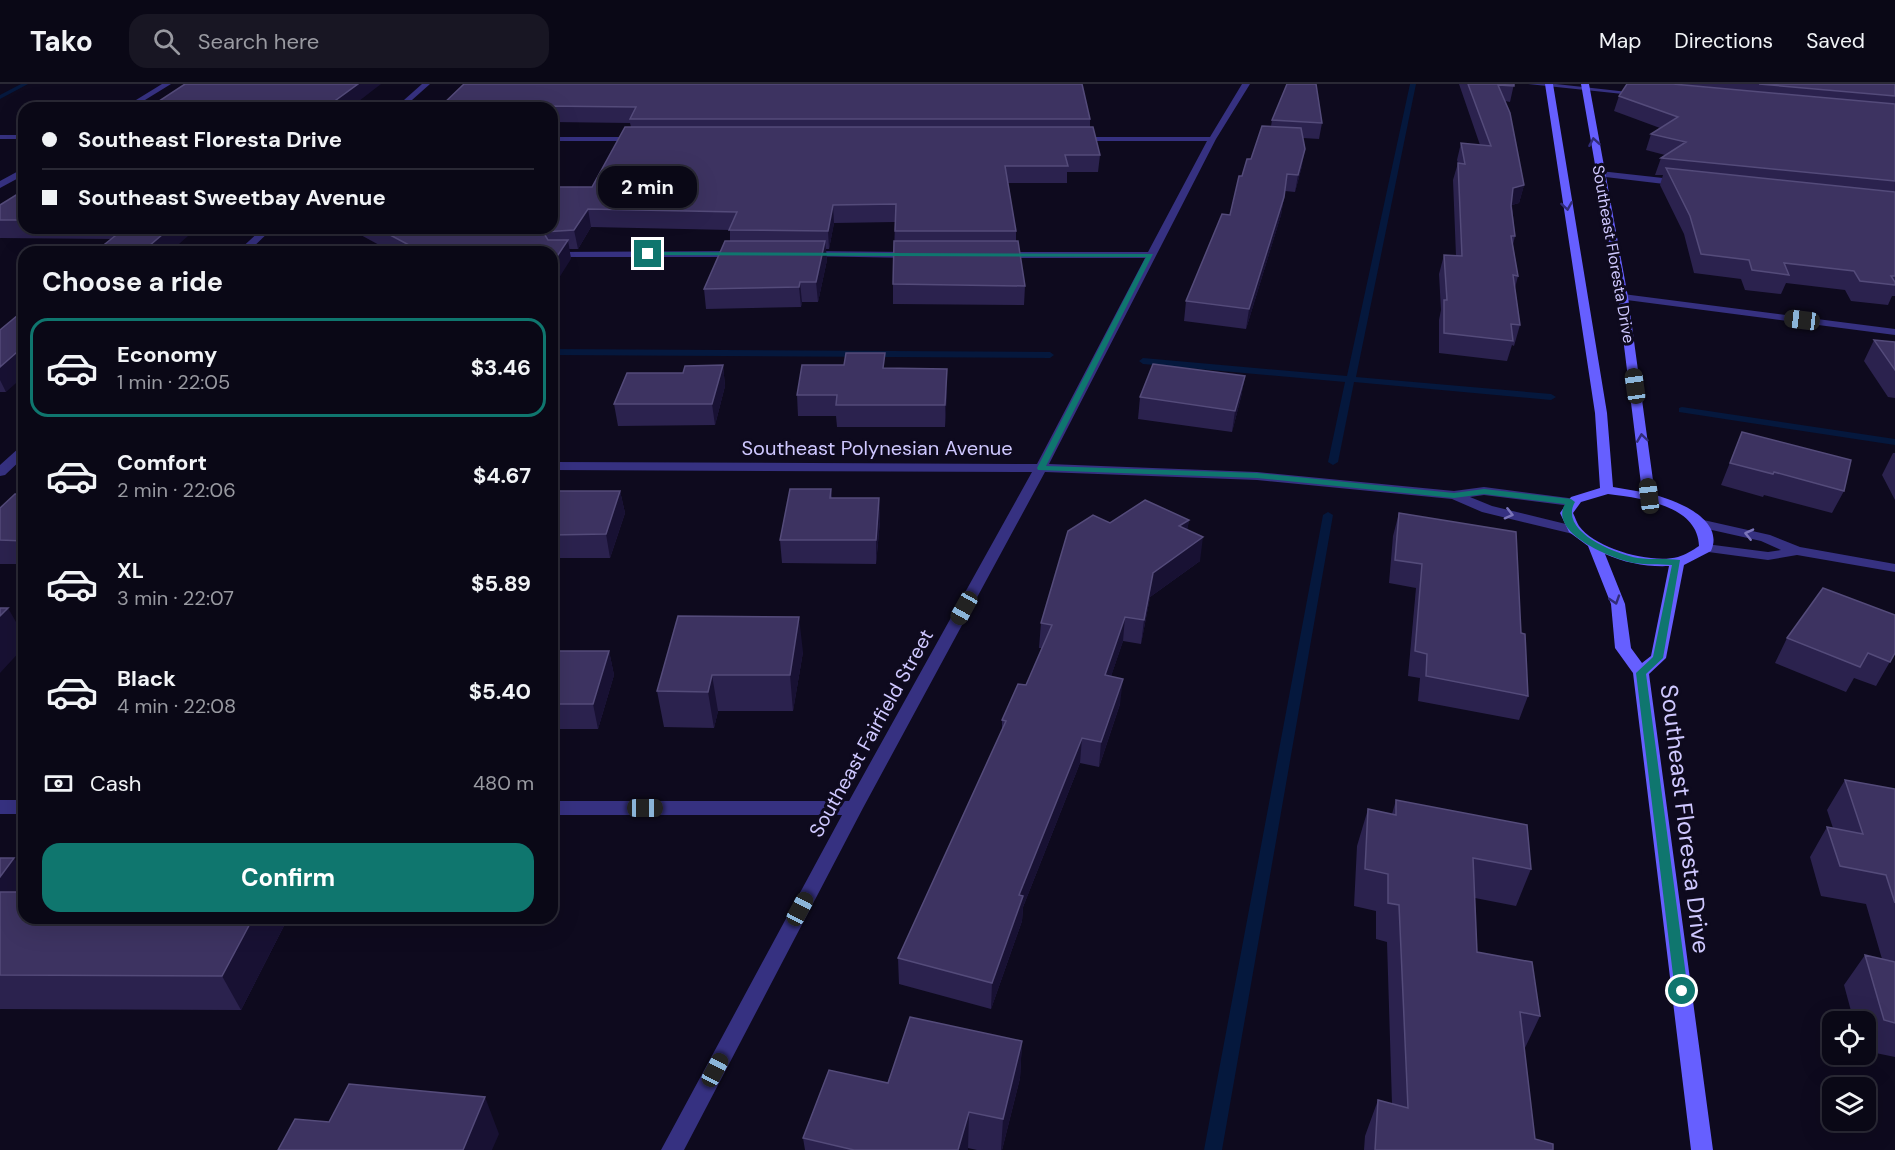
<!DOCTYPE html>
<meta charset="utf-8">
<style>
:root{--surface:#0a0816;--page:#181623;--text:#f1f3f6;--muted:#999aa1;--line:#2a2935;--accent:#0f766e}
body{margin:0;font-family:"DM Sans",sans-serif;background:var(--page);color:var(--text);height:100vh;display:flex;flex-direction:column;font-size:22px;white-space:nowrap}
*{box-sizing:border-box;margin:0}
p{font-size:20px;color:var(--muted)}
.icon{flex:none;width:33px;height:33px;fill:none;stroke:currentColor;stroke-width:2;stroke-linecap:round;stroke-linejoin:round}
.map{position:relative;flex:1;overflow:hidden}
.sheet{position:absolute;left:18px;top:162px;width:540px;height:678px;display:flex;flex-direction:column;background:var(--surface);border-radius:18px;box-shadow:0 6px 24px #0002,0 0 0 2px var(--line)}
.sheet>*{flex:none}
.hud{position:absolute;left:18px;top:18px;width:540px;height:132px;border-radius:18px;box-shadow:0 6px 24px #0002,0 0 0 2px var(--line);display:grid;align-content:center;height:132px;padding:0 24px;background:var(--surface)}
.controls{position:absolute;left:1822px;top:927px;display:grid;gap:12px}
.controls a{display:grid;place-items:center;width:54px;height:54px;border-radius:12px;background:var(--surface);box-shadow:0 6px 24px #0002,0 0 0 2px var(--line);font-size:30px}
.end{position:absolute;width:27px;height:27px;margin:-14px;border:8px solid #0f766e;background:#fff;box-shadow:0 0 0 3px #fff}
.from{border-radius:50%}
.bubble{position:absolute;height:42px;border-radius:18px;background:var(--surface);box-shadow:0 6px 24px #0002,0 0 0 2px var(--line);font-size:20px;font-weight:700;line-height:42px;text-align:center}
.car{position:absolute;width:18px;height:36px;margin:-18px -9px;border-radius:8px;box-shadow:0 0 4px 2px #0007;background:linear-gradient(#222 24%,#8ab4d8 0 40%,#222 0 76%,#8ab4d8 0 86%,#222 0)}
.hud b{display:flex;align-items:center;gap:21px;height:57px;font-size:22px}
.hud b+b{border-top:2px solid var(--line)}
.hud i{width:15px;height:15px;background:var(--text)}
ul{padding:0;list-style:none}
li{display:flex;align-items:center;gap:18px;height:99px;margin:0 12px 9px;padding:0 12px;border:3px solid transparent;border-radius:18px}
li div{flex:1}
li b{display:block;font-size:22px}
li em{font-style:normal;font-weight:700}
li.current{border-color:var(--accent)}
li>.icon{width:54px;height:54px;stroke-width:1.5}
h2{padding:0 24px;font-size:27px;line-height:72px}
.pay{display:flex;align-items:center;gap:15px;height:66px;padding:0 24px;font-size:22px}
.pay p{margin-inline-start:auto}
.button{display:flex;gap:12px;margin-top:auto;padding:12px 24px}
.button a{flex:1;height:69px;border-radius:18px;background:var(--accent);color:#fff;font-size:24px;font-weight:700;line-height:69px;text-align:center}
header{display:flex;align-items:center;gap:36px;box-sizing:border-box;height:84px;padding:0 30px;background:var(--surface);border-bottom:2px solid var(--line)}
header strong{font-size:28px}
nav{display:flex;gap:33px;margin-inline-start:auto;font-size:21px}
.search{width:420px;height:54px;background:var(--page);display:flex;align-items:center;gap:15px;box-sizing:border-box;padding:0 21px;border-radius:18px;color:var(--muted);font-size:22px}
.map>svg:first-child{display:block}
</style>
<header>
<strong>Tako</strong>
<div class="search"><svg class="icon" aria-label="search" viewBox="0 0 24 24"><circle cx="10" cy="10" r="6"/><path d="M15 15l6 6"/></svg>Search here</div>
<nav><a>Map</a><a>Directions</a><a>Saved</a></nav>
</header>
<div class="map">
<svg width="1895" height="1066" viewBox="0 0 1895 1066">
<rect width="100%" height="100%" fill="#0e0a1e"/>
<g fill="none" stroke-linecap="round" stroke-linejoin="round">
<path fill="#05183d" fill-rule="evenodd" d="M21,0H28L0,15V11Z
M1410,0H1416L1356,293L1551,310L1556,313L1551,316L1354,298L1338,378L1333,381L1328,378L1345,298L1143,280L1139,277L1143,274L1347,292Z
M552,265L1050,268L1054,271L1050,274L552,271Z
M1682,323L1895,355V361L1679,328V324Z
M1328,428L1333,431L1222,1066H1204L1323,431Z"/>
<path fill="#363181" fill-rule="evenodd" d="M162,0H171L132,24H123Z
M422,0H430L403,24H395Z
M1242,0H1250L1216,55L1049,380L1257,388L1454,407L1484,403L1576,415L1578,418L1576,421L1571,422L1484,411L1470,413L1492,422L1578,443L1580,446L1573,450L1482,428L1452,415L1257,396L1045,388L863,724L684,1066H661L842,731H552V717H849L1032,388L552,386V378L1037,380L1145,174H999L994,171L999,168H1148L1207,57H1077L1073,55L1077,53H1210Z
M1528,0H1556L1646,10L1642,12Z
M0,51H24V55H0Z
M552,53H639L643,55L639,57H552Z
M24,84V91L0,104V97Z
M1600,87L1681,96L1685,99L1681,102L1597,92V88Z
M263,144H273L248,168H237Z
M807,167L912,168L917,171L912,174L804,172L802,170Z
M549,168L738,167L743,170L738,173H552V168Z
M1623,210L1895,245V251L1619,215V211Z
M24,362V373L5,391L0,392V381L20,363Z
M1699,435L1770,451L1800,463L1895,480V488L1797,471L1768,476L1701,467L1699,464L1706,460L1768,468L1781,466L1761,457L1694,442L1692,439L1694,436Z
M0,716H24V730H0Z"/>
<path fill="#665fff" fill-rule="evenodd" d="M1545,0H1553L1607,329L1613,403L1642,408L1618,213L1581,0H1589L1628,213L1655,411C1678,417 1725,436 1711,467L1684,481L1666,574L1649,590L1713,1066H1691L1633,589L1615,564L1611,520L1588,462L1569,448L1560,429L1571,413L1600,404L1595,329ZM1608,410C1640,414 1698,421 1699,462C1693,466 1685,471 1678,473C1651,480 1596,465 1579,442C1577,439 1575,433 1573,429L1581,418ZM1605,470C1625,479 1647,483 1669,482L1651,572L1642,579L1631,564L1625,520Z"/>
</g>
<path fill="#2b224e" d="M464,0L1090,35V43L1100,71L1098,88H1067V99H1008L1016,147V157L1025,202L1024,221L893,220V200L895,138L834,139L829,165H826L827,176L818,218H802L801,223L706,225L704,205L730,157V146L591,143L578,165H569L571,175L552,168H392L348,144H552L592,103L631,43L630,39L552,38V24H439Z
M1459,0H1514L1510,18L1505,17L1524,101L1519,119L1512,121L1515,152L1513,161L1518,192L1515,204L1520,241L1514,262L1512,261L1507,277L1439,269V236L1441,226L1439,190L1444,171L1456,172L1453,96L1458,79L1457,76L1461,59L1480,61Z
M1627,0H1895V212H1892L1888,221L1851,217L1845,206L1786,199L1781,210L1745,206L1741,195L1694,189L1684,150L1660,101L1663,91H1655L1661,74L1665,71L1646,66L1651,50L1660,44L1614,27L1619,12Z
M1272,36L1322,39L1319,55L1303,54L1302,82L1295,108L1285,107L1281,131L1246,245L1184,237L1186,217L1230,131L1242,92L1251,75L1271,42Z
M24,106V144H197L112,155L0,154V121Z
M0,246L6,308H0Z
M1874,256L1895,258V314L1888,313L1864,277Z
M723,281L725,302L715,341L618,342L614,320L683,289Z
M885,284L947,306L945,343H837L836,332H798L797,311Z
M1245,292L1241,313L1232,348L1138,335L1140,313Z
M1742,348L1844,407L1832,429L1764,411L1763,413L1721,401Z
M1893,369H1895V416L1882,391Z
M831,405L832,414H879L880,437L876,480L782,479L780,456Z
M552,407H620L625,429L610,474H552Z
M24,410V480H0V424Z
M1399,429L1521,549L1528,612L1519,636L1418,617L1420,594L1408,592L1416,504L1389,499L1393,452Z
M1189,436L1187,446L1200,477L1150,513L1141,560L1123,557L1111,592L1120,620L1099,683L1080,679L1023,823L1022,837L991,925L899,900L898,874L1002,646V636L1026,601L1042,564H1039L1041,539L1110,439Z
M678,532L803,568L793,627H718L714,644L664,643L657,607Z
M1787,554L1895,569L1876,602L1854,594L1846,608L1775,579Z
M552,567H609L614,591L598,645H552Z
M1845,696L1895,705V973L1866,967V938H1854L1844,901L1865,871L1882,875L1866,820L1821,812L1810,773L1827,743L1833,744L1827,726Z
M1396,716L1531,785L1516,822L1475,814L1477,868L1540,932L1524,966L1535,1055L1553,1066H1364L1365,1052L1378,1016L1392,1020L1387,858L1376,855V827L1354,822L1357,762L1368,725L1392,730Z
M0,774L24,834H288L241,926L0,925Z
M1022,957L1020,994L1002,1066H977L968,1064V1066H805L803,1054L888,999Z"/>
<path fill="#181133" d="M358,0H381L350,24H325Z
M1305,65L1302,82L1295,108L1298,91Z
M1524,101L1519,119L1508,122L1513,104Z
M1284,113L1281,131L1246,245L1249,225Z
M833,121L834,139L829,165L828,147Z
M588,125L591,143L578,165L574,146Z
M170,144H197L170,168H142Z
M568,156L571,175L552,205V180Z
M825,157L827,176L818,218L816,198Z
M800,198L802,218L801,223L799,203Z
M24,262V292L6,308L0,296V283Z
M723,281L725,302L715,341L712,320Z
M947,285V306L945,343V321Z
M552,289L557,310L552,319Z
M1245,292L1241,313L1232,348L1235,327Z
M620,407L625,429L610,474L606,450Z
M879,414L880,437L876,480V456Z
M1189,436L1185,459L1179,442Z
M1203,453L1200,477L1150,513L1141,560L1144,536L1153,489Z
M8,524L24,552V563L0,589V532Z
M799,533L803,568L793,627L790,591Z
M1125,533L1123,557L1103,616L1105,591Z
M609,567L614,591L598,645L593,620Z
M712,591L718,627L714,644L708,608Z
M1123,595L1120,620L1099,683L1101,658Z
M1082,654L1080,679L1023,823L1022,837L991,925L992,899L1019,811Z
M14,774L24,789V825H0V793Z
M253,834H288L241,926L222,892Z
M1022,957L1020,994L1002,1066H1001L1003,1035Z
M485,1013L499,1050L492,1066H463Z
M969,1028L968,1066H958Z"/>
<path fill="#3d3361" stroke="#544b7a" stroke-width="1.5" d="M185,0H358L325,24H156L161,21H153Z
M464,0H1082L1090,35H630L636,23L542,22L541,24H439Z
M1287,0H1316L1322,39L1272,36Z
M1468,0H1514V2L1498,1L1510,29L1524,101L1513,104L1511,122L1515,152H1511L1518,192L1513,191L1520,241L1511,240L1513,257L1444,249V216H1447L1444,171L1462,172L1458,79L1465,80L1461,59L1491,62Z
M1627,0H1673L1895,20V97L1661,74L1686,58L1651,50L1678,33L1619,12Z
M1759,0H1895V12Z
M1262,42L1301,44L1305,65L1298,91L1287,90L1284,113L1249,225L1186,217L1222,130L1230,131L1239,92H1242L1247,75H1251Z
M625,43H1093L1100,71H1065L1068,82H1005L1016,147H895L896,120L833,121L828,147L729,146L737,128L588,125L574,146L543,148L548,156H568L552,180V168H422L377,144H552V103H592Z
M1666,84L1895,108V192H1891L1895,198V201L1860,197L1854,187L1784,179L1789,191L1752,186L1749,176L1701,170L1690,132Z
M24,106V136H0V121Z
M125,144H170L142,168H95Z
M725,157H825L816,198H800L799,203L704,205Z
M894,157H1018L1025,202L893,200Z
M24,226V262L0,283V246Z
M1874,256L1895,258V286Z
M846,269H885L883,284L947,285L945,321H836L837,311H797L802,281H844Z
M1153,280L1245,292L1235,327L1140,313Z
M723,281L712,320H614L627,289H683L685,282Z
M1742,348L1851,376L1844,407L1774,388L1773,390L1730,379Z
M790,405H831L830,414H879L876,456H780Z
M552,407H620L606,450L552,451Z
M15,410H24V457L0,456V424Z
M1145,416L1189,436L1179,442L1203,453L1153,489L1144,536L1125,533L1105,591L1123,595L1101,658L1082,654L1019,811L1023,812L992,899L898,874L1006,637L1002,636L1018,600L1026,601L1052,541L1041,539L1068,447L1093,431L1110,439Z
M1399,429L1516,448L1521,549L1525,550L1528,612L1426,592L1427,570L1415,567L1422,480L1395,476Z
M1823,504L1895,531V569L1890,578L1868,569L1860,583L1787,554Z
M0,524H8L0,532Z
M678,532L799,533L790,591H712L708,608L657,607Z
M552,567H609L593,620H552Z
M1845,696L1895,705V819L1886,791L1840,782L1827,743L1863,750Z
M1396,716L1527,741L1531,785L1473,774L1477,868L1532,878L1540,932L1520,928L1535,1055L1553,1060V1066H1375L1378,1016L1408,1024L1399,821L1388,819V790L1365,785L1368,725L1396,731Z
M0,774H14L0,793Z
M0,808H24V834H253L222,892L0,891Z
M1865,871L1895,878V939L1884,936Z
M910,933L1022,957L1003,1035L969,1028L958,1066H854L803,1054L829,986L888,999Z
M349,1000L485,1013L463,1066H278L295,1035L329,1038Z"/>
<defs><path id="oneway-chevron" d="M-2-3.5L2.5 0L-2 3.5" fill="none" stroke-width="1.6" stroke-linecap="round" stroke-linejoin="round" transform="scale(1.5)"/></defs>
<g stroke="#312c78">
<use href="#oneway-chevron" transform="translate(1594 58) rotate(-100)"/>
<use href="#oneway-chevron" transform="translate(1567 122) rotate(81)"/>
<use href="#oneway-chevron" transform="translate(1642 354) rotate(-98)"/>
<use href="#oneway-chevron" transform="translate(1615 516) rotate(72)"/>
</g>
<g stroke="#7b75ba">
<use href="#oneway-chevron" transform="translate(1509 430) rotate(14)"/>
<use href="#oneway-chevron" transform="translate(1749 450) rotate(-167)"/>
</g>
<path fill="#0f766e" d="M648,168L1153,170L1046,382L1257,389L1454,409L1484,405L1571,415L1575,418C1558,447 1615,470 1638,474C1652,476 1666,474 1680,476L1663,574L1646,590L1688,907L1686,911L1682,913L1675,907L1636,589L1653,573L1672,481C1659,480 1646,481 1634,479C1612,475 1548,449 1565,420L1484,410L1454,414L1257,394L1038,386L1037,384L1146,173L645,171Z"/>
<g text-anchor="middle" stroke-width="6" stroke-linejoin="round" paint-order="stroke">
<g font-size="16" fill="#cfc8ff" stroke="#0e0a1e">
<text transform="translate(1614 170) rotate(80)" y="6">Southeast Floresta Drive</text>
</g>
<g font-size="20" fill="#cfc8ff" stroke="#0e0a1e">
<text x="877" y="371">Southeast Polynesian Avenue</text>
<text transform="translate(871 649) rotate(-61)" y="7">Southeast Fairfield Street</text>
</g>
<g font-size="24" fill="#cfc8ff" stroke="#0e0a1e">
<text transform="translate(1685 735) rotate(83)" y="8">Southeast Floresta Drive</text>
</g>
</g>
</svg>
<div class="controls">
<a><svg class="icon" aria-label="locate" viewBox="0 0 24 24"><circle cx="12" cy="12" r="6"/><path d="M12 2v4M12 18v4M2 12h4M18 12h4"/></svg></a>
<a><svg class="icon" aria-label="layers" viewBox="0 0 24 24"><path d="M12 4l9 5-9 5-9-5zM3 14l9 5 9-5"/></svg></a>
</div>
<i class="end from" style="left:1682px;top:907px"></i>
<i class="end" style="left:648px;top:170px"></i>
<div class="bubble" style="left:598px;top:82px;width:99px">2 min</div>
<i class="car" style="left:1802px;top:236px;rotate:277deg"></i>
<i class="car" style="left:1635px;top:302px;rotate:352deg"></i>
<i class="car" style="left:1649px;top:412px;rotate:353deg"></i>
<i class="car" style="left:964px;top:524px;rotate:209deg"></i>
<i class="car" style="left:645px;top:724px;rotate:90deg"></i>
<i class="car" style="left:800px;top:825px;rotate:28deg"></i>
<i class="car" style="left:715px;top:986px;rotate:28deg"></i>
<div class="hud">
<b><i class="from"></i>Southeast Floresta Drive</b>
<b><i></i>Southeast Sweetbay Avenue</b>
</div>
<section class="sheet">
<h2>Choose a ride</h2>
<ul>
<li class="current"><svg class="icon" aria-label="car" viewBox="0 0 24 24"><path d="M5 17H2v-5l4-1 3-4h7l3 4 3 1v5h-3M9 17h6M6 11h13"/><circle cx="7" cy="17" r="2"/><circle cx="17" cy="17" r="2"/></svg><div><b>Economy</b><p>1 min · 22:05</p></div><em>$3.46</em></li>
<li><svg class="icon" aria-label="car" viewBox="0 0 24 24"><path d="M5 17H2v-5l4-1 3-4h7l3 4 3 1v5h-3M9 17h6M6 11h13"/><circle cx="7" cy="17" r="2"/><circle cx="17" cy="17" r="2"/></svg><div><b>Comfort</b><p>2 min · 22:06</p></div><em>$4.67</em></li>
<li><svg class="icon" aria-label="car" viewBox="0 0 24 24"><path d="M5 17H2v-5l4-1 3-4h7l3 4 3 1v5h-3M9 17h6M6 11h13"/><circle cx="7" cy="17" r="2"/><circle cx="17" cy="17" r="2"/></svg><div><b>XL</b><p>3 min · 22:07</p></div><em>$5.89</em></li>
<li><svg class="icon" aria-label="car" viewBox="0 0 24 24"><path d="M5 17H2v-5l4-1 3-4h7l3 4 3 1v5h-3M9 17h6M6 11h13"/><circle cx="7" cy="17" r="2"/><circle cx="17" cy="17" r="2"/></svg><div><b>Black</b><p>4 min · 22:08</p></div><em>$5.40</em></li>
</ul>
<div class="pay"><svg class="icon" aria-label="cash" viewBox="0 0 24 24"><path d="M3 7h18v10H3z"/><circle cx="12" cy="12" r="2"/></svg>Cash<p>480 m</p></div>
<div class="button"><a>Confirm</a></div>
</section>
</div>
